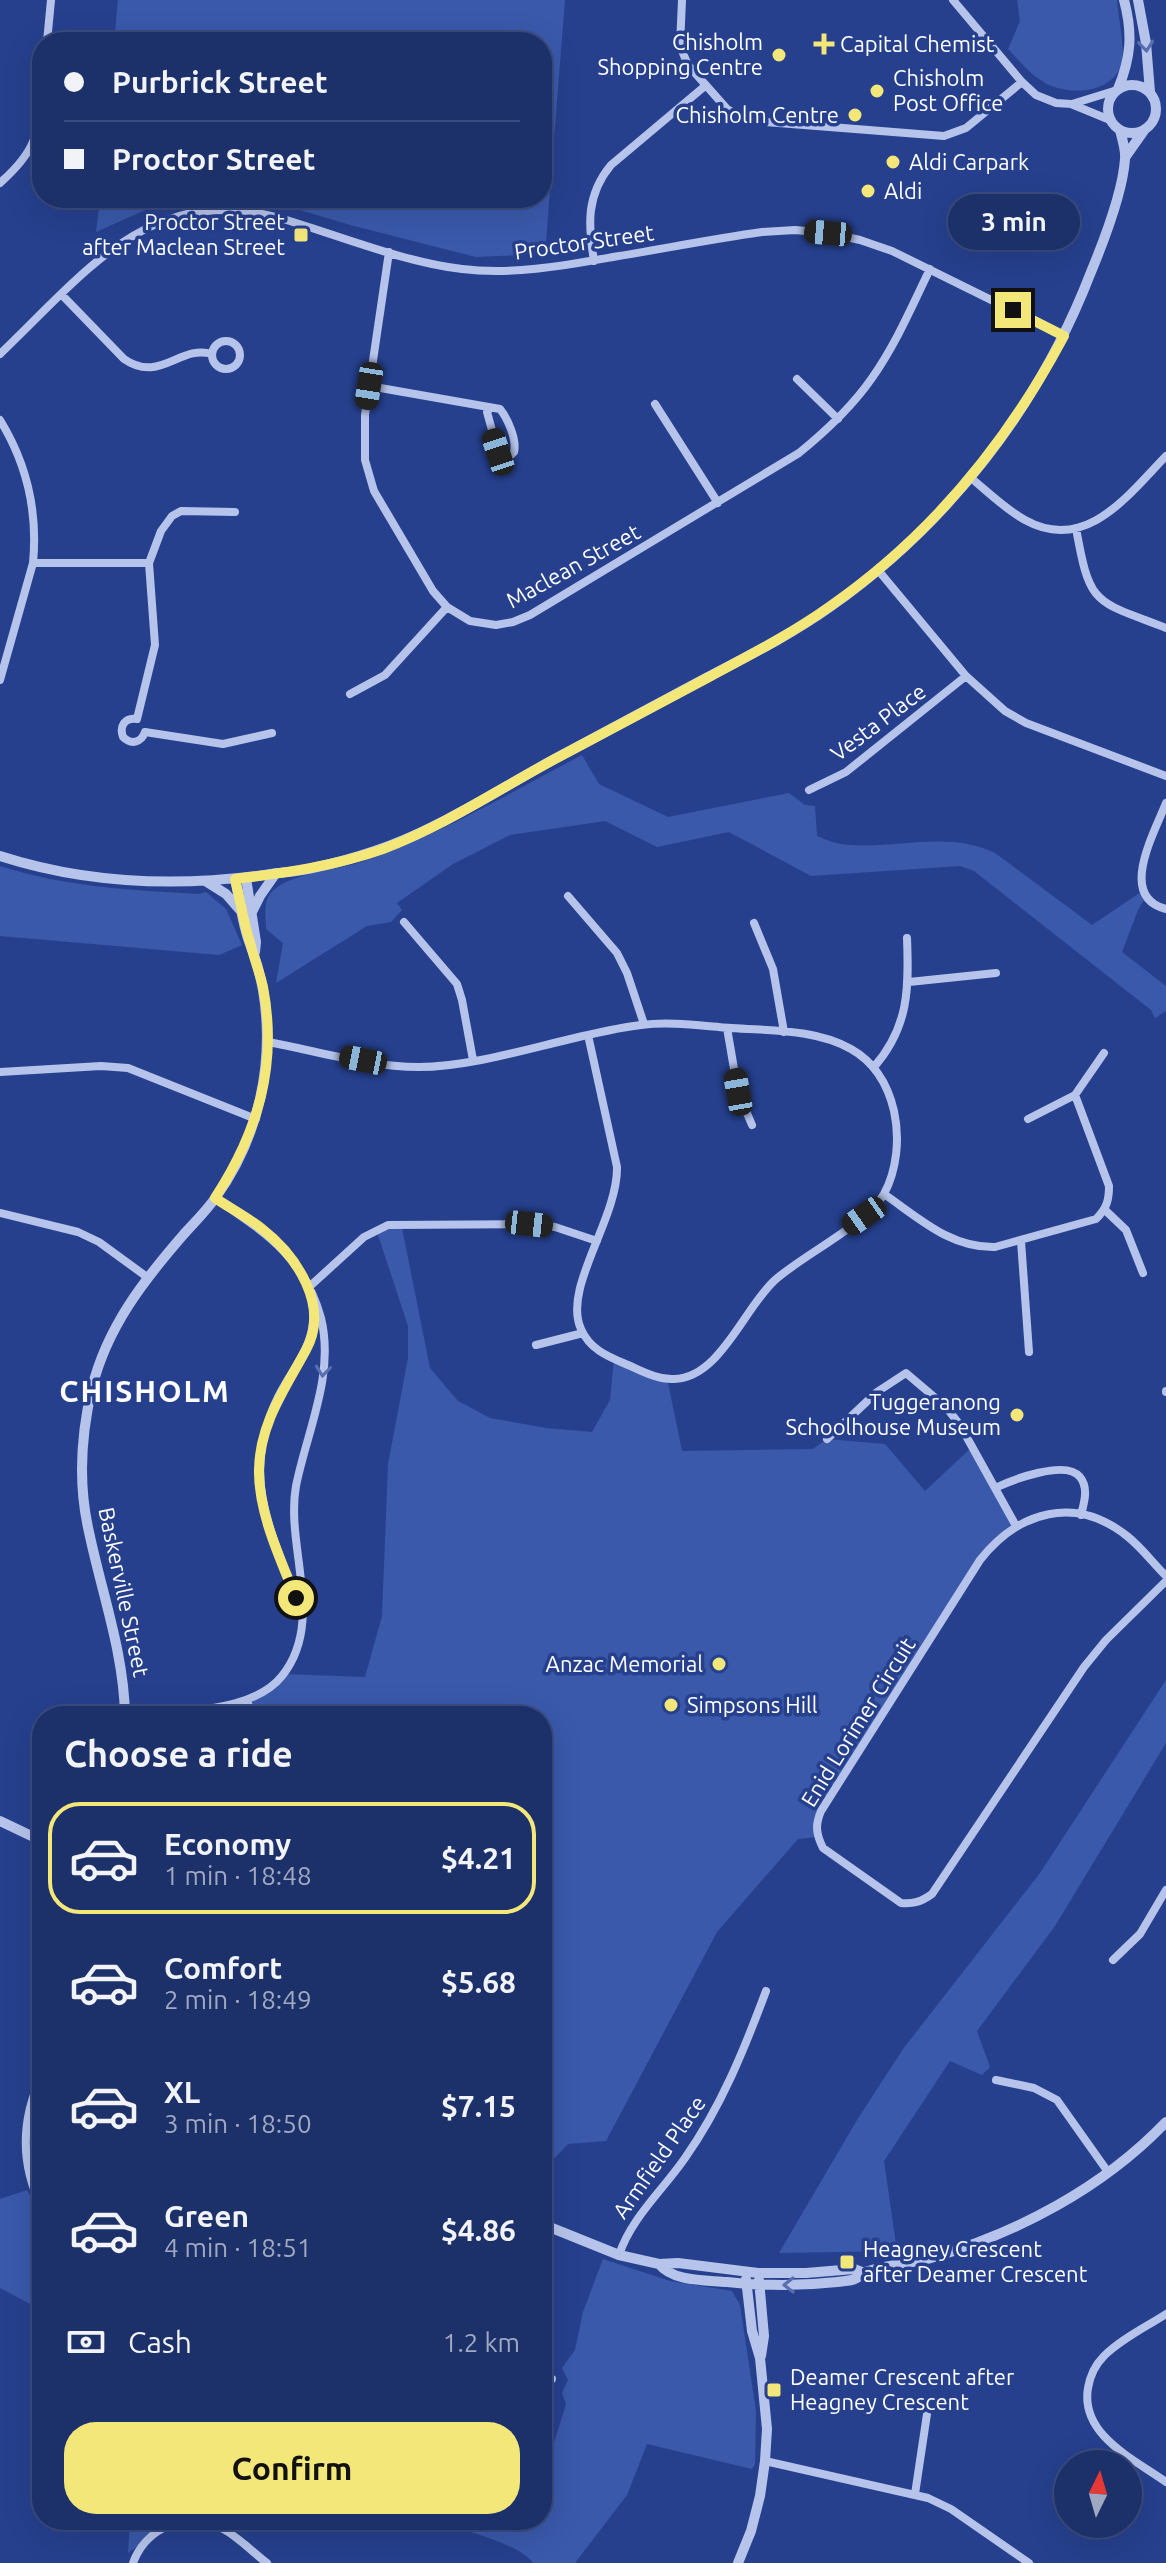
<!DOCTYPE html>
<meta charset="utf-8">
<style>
:root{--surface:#1c306a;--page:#253870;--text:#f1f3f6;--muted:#a0a9c1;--line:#3a4b7e;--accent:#f4e77a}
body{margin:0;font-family:Ubuntu,sans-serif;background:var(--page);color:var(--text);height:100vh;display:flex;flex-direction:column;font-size:30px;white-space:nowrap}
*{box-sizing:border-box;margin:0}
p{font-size:26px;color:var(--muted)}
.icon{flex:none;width:44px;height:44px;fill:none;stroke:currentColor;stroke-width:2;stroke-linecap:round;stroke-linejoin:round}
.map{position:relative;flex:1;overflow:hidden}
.sheet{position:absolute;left:32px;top:1706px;width:520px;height:824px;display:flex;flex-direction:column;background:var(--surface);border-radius:32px;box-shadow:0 8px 32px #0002,0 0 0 2px var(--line)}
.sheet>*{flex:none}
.banner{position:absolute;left:32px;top:32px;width:520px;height:176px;border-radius:32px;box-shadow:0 8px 32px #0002,0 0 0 2px var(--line);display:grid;align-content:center;height:176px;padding:0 32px;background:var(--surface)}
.needle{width:52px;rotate:5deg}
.tools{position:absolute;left:1054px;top:2450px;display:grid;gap:16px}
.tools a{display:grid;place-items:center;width:88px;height:88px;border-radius:50%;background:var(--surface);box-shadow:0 8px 32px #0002,0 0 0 2px var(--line);font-size:40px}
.end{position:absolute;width:36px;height:36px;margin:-18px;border:10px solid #f4e77a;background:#111;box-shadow:0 0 0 4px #111}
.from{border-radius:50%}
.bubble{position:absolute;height:56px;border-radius:28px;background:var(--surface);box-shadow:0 8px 32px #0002,0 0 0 2px var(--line);font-size:26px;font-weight:600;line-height:56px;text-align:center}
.car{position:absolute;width:24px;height:48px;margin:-24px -12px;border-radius:10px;box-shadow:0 0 6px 2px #0007;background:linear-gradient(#222 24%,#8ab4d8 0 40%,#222 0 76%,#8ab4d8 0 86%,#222 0)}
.banner b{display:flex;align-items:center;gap:28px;height:76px;font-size:30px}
.banner b+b{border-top:2px solid var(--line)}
.banner i{width:20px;height:20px;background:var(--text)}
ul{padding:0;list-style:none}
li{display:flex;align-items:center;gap:24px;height:112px;margin:0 16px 12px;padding:0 16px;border:4px solid transparent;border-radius:32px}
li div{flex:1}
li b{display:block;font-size:30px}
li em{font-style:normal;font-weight:600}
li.active{border-color:var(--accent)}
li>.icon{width:72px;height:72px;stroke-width:1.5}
h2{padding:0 32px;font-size:36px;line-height:96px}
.pay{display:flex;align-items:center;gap:20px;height:88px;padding:0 32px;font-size:30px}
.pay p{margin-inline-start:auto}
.action{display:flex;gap:16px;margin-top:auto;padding:16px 32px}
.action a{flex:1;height:92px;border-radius:32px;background:var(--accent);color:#111;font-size:32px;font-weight:600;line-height:92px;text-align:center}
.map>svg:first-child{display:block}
</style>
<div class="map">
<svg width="1166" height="2563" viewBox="0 0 1166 2563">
<rect width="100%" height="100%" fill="#26408e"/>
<path fill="#3a59ab" d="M118,0H565L545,254L476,257L350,225L260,198H542V42H114Z
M1017,0H1117C1118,14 1125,49 1122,62C1114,96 1062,97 1039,79C1027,71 1018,59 1008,49L1020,21Z
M100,198H176L170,199L96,232Z
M582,755L599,784L668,817L789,793L805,805L815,806L817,836C825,839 833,843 841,844C892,851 947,829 995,853L1092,925L1141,892L1144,900L1138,910L1122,952L1166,986V1011L1155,1018L1151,1010L974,871L960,866L811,876L729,832L657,847L605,821L510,835L453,864L397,903L402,910L391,922L367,926L276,983L283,943L266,929C266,918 263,903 270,894C287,872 342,870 367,860C442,833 512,792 582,755Z
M0,866C65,887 131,890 199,894L206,892L226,909L242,945L219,955L0,936Z
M401,1223L430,1368L458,1401L490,1418L546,1428L592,1432L610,1400L614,1359L667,1378L682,1451L813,1449L827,1439L885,1444L925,1491L972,1447L1016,1526L993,1544L821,1811L817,1837L798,1839L717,1932L606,2141L568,2144L542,2171V1716H357L354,1710L318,1716H257L247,1701L284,1674L365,1677L382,1616L388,1464L408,1358V1326L376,1229Z
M1166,1680V1743L1055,1926L977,2031L990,2067L982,2075L950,2061L884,2161L897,2251L779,2253L857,2120L903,2049L1040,1873Z
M27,2190L42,2217V2318L32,2305L0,2288V2199Z
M603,2259L670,2281L732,2291L740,2305L756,2411L755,2464L752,2469L647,2444L627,2495L575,2563H533C518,2542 455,2528 429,2520H542V2482L566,2404L562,2393L568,2380L562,2368L575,2350L583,2312Z
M130,2520H206L163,2528L128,2553Z"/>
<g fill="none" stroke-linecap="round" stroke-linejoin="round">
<path stroke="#b6c4eb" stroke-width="8" d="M682,0L680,46L688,65L727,109L739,116L754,121L944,136L966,128L1022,82
M953,0L1022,82L1036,95L1056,103L1071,104L1110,120
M47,42L51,0
M1072,104L1114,91
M0,183C36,151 38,136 42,89
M389,252L365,415V460L374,491L433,591L447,607L470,621L496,625L513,622L530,615L799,453C826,431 852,407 872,378C896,344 912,306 930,269
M594,261C588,225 586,195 611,165L705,86
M62,295L124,359C160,384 180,344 212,354
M212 355a14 14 0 1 1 28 0a14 14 0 1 1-28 0Z
M0,354C90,268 154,177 293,222C348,239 405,262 462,269C513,275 562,266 613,257C662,249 712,239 762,232L795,230L828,233L860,240L892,251L1064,336
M797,379L838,419
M369,386L500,409C508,419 517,440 514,452L509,457L502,456L498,452L487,412L490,408
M655,404L718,503
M0,420C27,464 38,511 33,563L0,680
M971,478C988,492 1005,509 1025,520C1086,554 1129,494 1166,456
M1076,528C1090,607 1094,600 1166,628
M33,563H149
M878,570L966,676L1005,711L1026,723L1166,776
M350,694L385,675L447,607
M137,719L155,645L149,563L161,531L172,516L181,511L235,512
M137,719C125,717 119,726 123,737C131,745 141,743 145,732
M145,732L223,744L272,733
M809,790L846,772L966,676
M1166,803C1155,832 1117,897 1166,909
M568,896L617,953L627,973L644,1024
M404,922L457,984L462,1000L473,1060
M754,923L773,969L784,1032
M909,982L996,973
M727,1028L738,1092L752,1125
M268,1042C317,1051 369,1067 419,1067C472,1067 536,1046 588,1035L617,1167C618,1219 562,1288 581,1329C590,1350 609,1357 628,1365C642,1371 658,1380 674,1379C720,1378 744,1308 775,1280C803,1255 867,1224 884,1194C897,1170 900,1138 894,1111C888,1085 874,1062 851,1049C816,1029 771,1031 732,1028C702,1026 671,1021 641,1025C623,1027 605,1031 588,1035
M874,1067C909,1027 909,988 907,938
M0,1072L101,1066L128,1068L256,1119
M1028,1119L1075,1095L1104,1053
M884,1194C919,1218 950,1248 995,1247L1096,1219C1107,1208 1109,1200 1109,1186L1075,1095
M1105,1210L1126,1230L1143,1273
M0,1213L78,1232L99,1242L147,1277
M1021,1241L1029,1352
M308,1288L364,1237L388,1225L529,1224L555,1227L597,1241
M536,1345L583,1333
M1166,1391V1392
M827,1439L877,1392L906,1373L946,1407L960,1425L1016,1526
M995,1488C1012,1480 1066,1459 1080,1477C1089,1488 1084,1503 1081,1515
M1166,1576C1153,1563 1141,1547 1127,1536C1075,1495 1019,1511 980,1560L821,1811C815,1825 816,1834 823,1848L901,1903C913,1904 921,1902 932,1894L1084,1667L1106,1640L1166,1581
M299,1608C272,1531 239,1477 278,1397C294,1365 316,1346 313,1308
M247,1701L253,1716
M152,1716C192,1710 255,1710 282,1676C326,1621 285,1547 296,1486C307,1431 335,1375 321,1318C304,1256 264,1232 215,1198
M1113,1960L1140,1934L1166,1890
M42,2075C21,2119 20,2164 42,2208
M996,2080L1034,2088L1057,2100L1108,2172
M619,2255C631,2218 663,2190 685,2158C721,2107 744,2050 766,1991
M1166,2314C1146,2327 1121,2339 1104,2356C1095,2365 1090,2376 1088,2388C1080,2435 1134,2459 1166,2482
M542,2377L552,2379
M765,2461L928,2498L951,2509L1029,2563
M915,2494L927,2414
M133,2563C146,2527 187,2511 221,2528C238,2536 252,2552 267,2563"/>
<path stroke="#b6c4eb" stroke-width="10" d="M1138,0L1146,43L1150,92
M1108 109a24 24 0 1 1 48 0a24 24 0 1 1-48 0Z
M1118,89C1131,57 1133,34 1124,0
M1126,156L1145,129
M0,856C87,884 181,887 271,874C284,872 296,872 308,869C352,860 395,846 434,826C479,804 520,777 564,754C612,728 660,703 708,677C750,655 792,634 830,607C948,524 1039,407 1091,272C1103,243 1123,190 1125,159C1126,150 1122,139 1120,130
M246,878L256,942L255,952
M207,882L226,894L240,910
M252,912L260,896L276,873
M125,1716C124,1653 102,1594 89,1532C78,1485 81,1435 92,1388C107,1327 144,1280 184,1234C195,1222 207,1210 216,1197C259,1137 275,1063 263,990C260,974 256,959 250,944C242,924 240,900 235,879
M0,1821L42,1841
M542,2224L619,2255L659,2264L678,2263L758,2273H806L854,2269L864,2273
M659,2264C673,2282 706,2280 727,2282C764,2286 801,2286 837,2282C842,2281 850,2281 855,2279C859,2278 861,2274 865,2272C883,2265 911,2264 931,2258C1017,2233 1103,2188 1166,2122
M759,2280L764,2336L761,2356
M738,2563L751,2531L760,2496L765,2461L767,2429L760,2358L752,2331L746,2279"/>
</g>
<defs><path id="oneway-chevron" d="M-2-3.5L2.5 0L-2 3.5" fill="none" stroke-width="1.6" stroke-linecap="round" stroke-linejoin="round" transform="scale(2)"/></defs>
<g stroke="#586eaf">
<use href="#oneway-chevron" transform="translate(1146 46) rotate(84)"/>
<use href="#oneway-chevron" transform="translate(323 1371) rotate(96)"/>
<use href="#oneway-chevron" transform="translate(789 2285) rotate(179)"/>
</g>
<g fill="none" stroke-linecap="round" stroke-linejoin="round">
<path stroke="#f4e77a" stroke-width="10" d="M296,1598C280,1558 258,1512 259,1469C260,1423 285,1389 306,1350C330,1306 297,1256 261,1228C247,1217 230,1208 215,1198C258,1132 278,1065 263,987C259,970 253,955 249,939C243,920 240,899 235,879C285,873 335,866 383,849C449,824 508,783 570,751C617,726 663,701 709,677C750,655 791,634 829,607C930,537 1007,443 1064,336L1013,310"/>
</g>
<g fill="#f4e77a" stroke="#26408e" stroke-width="3">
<path d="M820 32h8v8h8v8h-8v8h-8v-8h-8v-8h8z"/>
<circle cx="779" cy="55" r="8"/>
<circle cx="877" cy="91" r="8"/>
<circle cx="855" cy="115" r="8"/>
<circle cx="893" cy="162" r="8"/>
<circle cx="868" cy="191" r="8"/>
<rect x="293" y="227" width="16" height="16" rx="4"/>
<circle cx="1017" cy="1415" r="8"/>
<circle cx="719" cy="1664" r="8"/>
<circle cx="671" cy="1705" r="8"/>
<rect x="839" y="2254" width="16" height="16" rx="4"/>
<rect x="766" y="2382" width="16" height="16" rx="4"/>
</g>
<g text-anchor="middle" stroke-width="7" stroke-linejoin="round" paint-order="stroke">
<g font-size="22" fill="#fff" stroke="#26408e" text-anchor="start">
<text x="763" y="50" text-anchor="end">Chisholm<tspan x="763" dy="25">Shopping Centre</tspan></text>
<text x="840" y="52">Capital Chemist</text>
<text x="893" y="86">Chisholm<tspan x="893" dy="25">Post Office</tspan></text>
<text x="839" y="123" text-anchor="end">Chisholm Centre</text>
<text x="909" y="170">Aldi Carpark</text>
<text x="884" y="199">Aldi</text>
<text x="285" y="230" text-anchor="end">Proctor Street<tspan x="285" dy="25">after Maclean Street</tspan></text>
<text x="1001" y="1410" text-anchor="end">Tuggeranong<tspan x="1001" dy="25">Schoolhouse Museum</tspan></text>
<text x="703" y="1672" text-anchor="end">Anzac Memorial</text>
<text x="687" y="1713">Simpsons Hill</text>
<text x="863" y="2257">Heagney Crescent<tspan x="863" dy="25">after Deamer Crescent</tspan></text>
<text x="790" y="2385">Deamer Crescent after<tspan x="790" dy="25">Heagney Crescent</tspan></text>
</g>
<g font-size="22" fill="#fff" stroke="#26408e">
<text transform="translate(584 242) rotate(-8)" y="8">Proctor Street</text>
<text transform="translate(573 566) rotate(-29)" y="8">Maclean Street</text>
<text transform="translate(878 722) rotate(-37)" y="8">Vesta Place</text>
<text transform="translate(124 1592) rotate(78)" y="8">Baskerville Street</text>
<text transform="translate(858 1722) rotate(-58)" y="8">Enid Lorimer Circuit</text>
<text transform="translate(659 2157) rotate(-55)" y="8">Armfield Place</text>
</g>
<g font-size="30" font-weight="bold" letter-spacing="2" fill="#fff" stroke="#26408e">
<text x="145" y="1402">CHISHOLM</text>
</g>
</g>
</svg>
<div class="tools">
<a><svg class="needle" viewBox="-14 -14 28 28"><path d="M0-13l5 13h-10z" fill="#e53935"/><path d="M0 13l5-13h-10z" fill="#a0a9c1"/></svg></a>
</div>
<i class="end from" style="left:296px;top:1598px"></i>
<i class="end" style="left:1013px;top:310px"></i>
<div class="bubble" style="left:948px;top:194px;width:132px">3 min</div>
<i class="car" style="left:828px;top:233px;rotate:275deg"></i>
<i class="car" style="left:369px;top:386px;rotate:189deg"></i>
<i class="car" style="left:498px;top:452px;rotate:342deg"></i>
<i class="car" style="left:363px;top:1060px;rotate:281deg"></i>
<i class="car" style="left:738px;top:1092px;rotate:350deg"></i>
<i class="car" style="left:864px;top:1216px;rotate:235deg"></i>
<i class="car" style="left:529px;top:1224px;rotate:96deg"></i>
<div class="banner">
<b><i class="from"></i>Purbrick Street</b>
<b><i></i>Proctor Street</b>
</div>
<section class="sheet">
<h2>Choose a ride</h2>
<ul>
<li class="active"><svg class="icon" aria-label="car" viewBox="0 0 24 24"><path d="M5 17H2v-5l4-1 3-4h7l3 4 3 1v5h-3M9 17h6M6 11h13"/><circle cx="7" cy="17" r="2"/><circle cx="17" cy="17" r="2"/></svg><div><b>Economy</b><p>1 min · 18:48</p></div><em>$4.21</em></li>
<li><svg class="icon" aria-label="car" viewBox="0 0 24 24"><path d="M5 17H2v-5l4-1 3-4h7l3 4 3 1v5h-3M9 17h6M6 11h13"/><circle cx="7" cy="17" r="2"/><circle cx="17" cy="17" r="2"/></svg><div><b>Comfort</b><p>2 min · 18:49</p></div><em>$5.68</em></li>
<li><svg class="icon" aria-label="car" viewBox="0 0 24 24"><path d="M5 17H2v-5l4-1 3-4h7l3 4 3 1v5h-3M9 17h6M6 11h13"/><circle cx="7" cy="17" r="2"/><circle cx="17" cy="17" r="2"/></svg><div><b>XL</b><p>3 min · 18:50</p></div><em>$7.15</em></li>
<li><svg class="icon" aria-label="car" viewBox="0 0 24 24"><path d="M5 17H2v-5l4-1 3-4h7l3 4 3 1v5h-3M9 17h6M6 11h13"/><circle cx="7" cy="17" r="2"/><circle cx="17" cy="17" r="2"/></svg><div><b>Green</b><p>4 min · 18:51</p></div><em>$4.86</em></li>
</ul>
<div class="pay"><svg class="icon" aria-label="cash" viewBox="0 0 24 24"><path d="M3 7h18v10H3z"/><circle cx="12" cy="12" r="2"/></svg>Cash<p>1.2 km</p></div>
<div class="action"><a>Confirm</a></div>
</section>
</div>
